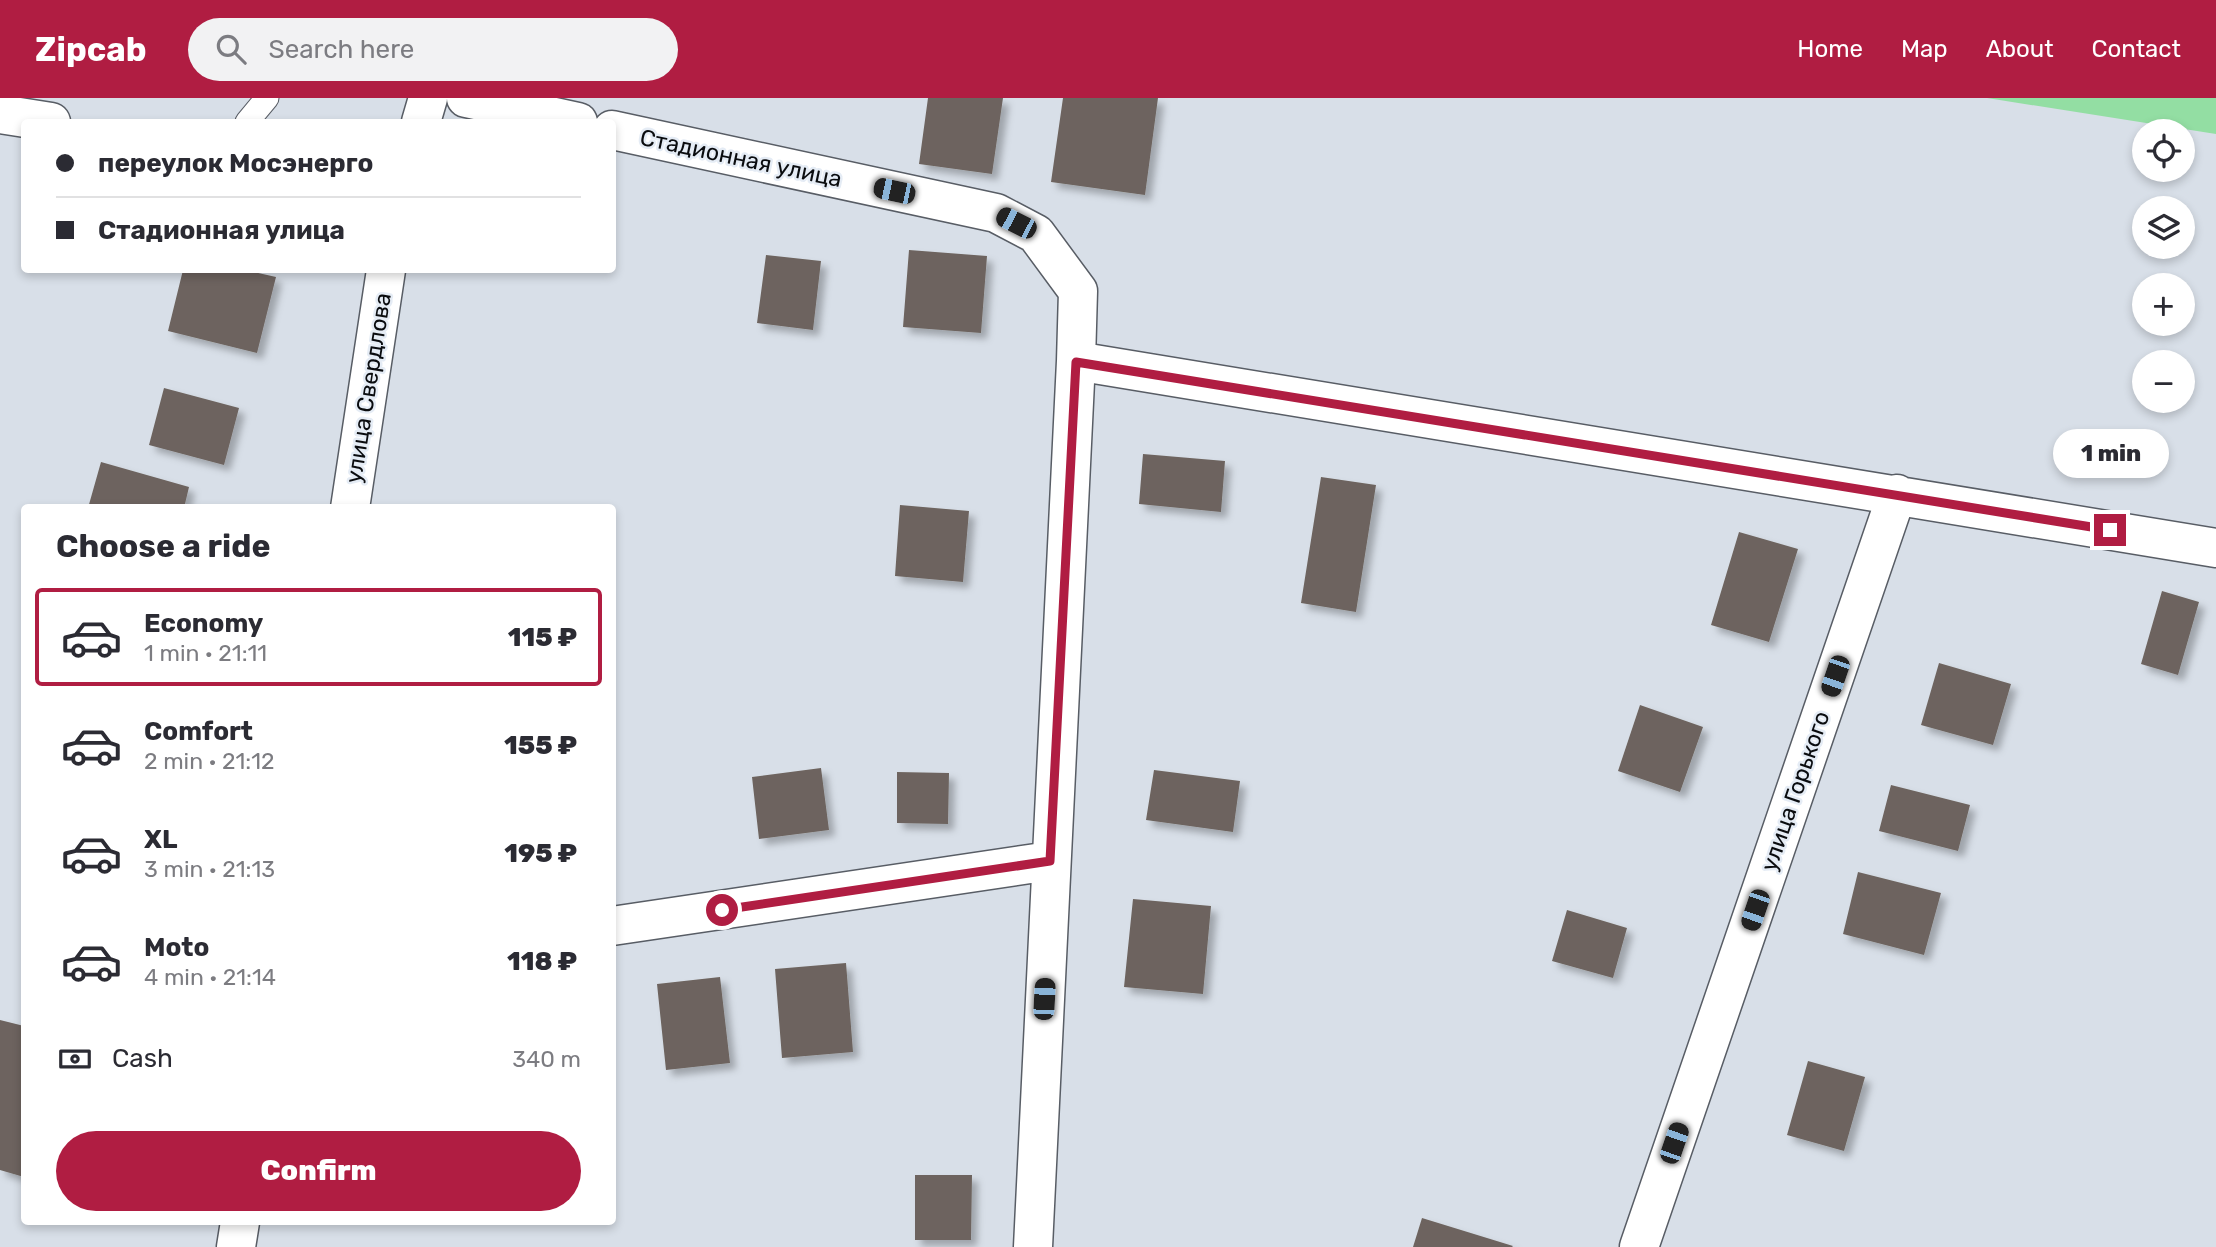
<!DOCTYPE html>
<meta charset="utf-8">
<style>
:root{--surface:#fff;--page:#f2f2f3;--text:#2b2b33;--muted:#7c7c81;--line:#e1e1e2;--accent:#b01d42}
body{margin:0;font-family:Rubik,sans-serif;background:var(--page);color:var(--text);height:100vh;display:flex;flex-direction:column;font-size:26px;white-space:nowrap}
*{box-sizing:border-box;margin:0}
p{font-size:23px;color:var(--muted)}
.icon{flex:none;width:38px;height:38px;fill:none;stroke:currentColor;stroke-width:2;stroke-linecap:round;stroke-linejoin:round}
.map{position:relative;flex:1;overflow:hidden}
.side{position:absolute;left:21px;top:406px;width:595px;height:721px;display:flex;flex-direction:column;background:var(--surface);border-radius:7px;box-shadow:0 4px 10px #0003}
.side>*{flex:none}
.hud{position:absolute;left:21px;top:21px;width:595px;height:154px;border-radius:7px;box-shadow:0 4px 10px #0003;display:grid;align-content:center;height:154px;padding:0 35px;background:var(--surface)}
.fabs{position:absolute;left:2132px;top:21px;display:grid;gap:14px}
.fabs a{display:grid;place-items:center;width:63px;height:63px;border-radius:50%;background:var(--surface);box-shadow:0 4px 10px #0003;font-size:35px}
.end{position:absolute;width:32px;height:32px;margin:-16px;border:9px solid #b01d42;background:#fff;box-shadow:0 0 0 4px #fff}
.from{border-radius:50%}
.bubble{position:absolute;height:49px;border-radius:24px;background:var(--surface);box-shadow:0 4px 10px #0003;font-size:23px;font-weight:800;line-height:49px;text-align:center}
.car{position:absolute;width:21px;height:42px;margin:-21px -10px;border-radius:9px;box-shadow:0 0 5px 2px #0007;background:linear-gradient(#222 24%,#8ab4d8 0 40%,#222 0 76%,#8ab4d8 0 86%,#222 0)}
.hud b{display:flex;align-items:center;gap:24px;height:66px;font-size:26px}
.hud b+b{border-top:2px solid var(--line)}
.hud i{width:18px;height:18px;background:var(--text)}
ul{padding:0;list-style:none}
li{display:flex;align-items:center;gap:21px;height:98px;margin:0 14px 10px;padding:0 21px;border:4px solid transparent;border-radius:7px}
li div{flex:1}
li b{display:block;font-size:26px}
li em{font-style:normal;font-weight:800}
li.on{border-color:var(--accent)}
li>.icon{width:63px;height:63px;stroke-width:1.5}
h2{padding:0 35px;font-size:32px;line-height:84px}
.pay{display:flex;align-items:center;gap:18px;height:77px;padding:0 35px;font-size:26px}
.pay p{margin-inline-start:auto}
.action{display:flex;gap:14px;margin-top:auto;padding:14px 35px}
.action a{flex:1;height:80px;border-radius:42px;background:var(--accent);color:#fff;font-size:28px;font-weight:800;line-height:80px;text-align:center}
header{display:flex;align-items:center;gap:42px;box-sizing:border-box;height:98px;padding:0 35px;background:var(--accent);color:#fff}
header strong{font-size:33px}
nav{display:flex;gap:38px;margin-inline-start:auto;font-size:24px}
.search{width:490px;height:63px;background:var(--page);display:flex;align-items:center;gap:18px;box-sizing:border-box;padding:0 24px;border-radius:38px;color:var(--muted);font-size:26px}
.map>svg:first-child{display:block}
</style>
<header>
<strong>Zipcab</strong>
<div class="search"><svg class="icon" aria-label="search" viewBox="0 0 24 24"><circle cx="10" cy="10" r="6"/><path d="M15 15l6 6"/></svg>Search here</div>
<nav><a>Home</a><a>Map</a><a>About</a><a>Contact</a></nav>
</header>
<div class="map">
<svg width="2216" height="1149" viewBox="0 0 2216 1149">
<defs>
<filter id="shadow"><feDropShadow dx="6" dy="6" stdDeviation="3.5" flood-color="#0004"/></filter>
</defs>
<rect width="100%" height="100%" fill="#d8dfe8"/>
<path fill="#93dea3" d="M1987,0H2216V36Z"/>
<path fill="#6d645e" filter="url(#shadow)" d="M928,0H1003L992,76L919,66Z
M1063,0H1158L1145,97L1051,84Z
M909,152L987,158L981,235L903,229Z
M766,157L821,163L813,232L757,225Z
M183,172H245L276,179L257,255L168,233Z
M164,290L239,310L224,367L149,347Z
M1143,356L1225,363L1221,414L1139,406Z
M101,364L189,389L184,410H88Z
M1321,379L1376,387L1356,514L1301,505Z
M900,407L969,413L963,484L895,478Z
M1739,434L1798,451L1769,544L1711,527Z
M2162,493L2199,504L2178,577L2141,566Z
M1939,565L2011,586L1993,647L1921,627Z
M1640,607L1703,629L1680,694L1618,673Z
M821,670L829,732L759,741L752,679Z
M1154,672L1240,683L1233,734L1146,722Z
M897,674L949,675L948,726L897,725Z
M1891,687L1970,707L1958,753L1879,733Z
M1858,774L1941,795L1924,857L1843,836Z
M1133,801L1211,808L1203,896L1124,889Z
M1567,812L1627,830L1613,880L1552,863Z
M846,865L853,954L782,960L775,871Z
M720,879L730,965L666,972L657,886Z
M0,922L24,928V1079L0,1072Z
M1808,963L1865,979L1844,1053L1787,1037Z
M915,1077H972L971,1142H915Z
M1422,1120L1513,1148L1512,1149H1413Z"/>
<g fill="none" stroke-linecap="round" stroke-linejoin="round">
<defs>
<path id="service" d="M247,24L267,0"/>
<path id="minor" d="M466,0L578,24
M0,16L51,24
M421,24L428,0
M612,32L996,115L1036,136L1078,193L1076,263L2216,450
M350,410L386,172
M612,828L1050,763
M236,1149L240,1124
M1033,1149L1076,263
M1639,1149L1897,396"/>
</defs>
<use href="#service" stroke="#585d65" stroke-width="25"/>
<use href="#minor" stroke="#585d65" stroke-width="41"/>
<use href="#service" stroke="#fff" stroke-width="23"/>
<use href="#minor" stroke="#fff" stroke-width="38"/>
</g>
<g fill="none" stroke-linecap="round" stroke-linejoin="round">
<path stroke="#b01d42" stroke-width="9" d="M722,812L1050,763L1076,264L2110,432"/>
</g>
<g text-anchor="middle" stroke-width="5" stroke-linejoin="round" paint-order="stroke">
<g font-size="23" fill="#0a0c0f" stroke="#e5ecf5">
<text transform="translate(741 60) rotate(12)" y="8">Стадионная улица</text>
<text transform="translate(368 290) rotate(-81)" y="8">улица Свердлова</text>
<text transform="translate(1795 693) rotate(-71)" y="8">улица Горького</text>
</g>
</g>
</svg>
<div class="fabs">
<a><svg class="icon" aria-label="locate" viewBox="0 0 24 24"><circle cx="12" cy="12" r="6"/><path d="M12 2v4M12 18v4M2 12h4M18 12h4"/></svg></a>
<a><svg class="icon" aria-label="layers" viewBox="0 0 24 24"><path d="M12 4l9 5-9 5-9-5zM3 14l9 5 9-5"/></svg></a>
<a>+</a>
<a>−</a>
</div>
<i class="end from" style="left:722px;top:812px"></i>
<i class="end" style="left:2110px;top:432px"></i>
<div class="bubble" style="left:2053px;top:331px;width:116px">1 min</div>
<i class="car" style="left:894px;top:93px;rotate:282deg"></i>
<i class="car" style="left:1016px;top:125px;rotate:297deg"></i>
<i class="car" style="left:1835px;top:578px;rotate:199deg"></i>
<i class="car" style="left:1755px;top:812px;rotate:199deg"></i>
<i class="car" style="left:1044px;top:901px;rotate:3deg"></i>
<i class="car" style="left:1674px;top:1045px;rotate:19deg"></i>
<div class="hud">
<b><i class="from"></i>переулок Мосэнерго</b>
<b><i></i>Стадионная улица</b>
</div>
<section class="side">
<h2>Choose a ride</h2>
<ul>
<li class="on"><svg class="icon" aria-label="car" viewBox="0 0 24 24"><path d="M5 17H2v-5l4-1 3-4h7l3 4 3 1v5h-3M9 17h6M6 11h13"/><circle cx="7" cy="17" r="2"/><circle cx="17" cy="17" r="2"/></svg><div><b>Economy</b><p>1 min · 21:11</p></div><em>115 ₽</em></li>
<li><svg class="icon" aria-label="car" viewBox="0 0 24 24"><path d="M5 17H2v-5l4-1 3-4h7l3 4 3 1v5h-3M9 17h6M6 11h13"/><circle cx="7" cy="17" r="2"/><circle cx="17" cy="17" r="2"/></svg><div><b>Comfort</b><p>2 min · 21:12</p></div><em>155 ₽</em></li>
<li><svg class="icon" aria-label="car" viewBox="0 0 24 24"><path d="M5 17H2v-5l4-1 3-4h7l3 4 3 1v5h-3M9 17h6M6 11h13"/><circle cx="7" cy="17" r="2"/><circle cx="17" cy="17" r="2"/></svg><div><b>XL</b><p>3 min · 21:13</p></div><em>195 ₽</em></li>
<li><svg class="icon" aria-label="car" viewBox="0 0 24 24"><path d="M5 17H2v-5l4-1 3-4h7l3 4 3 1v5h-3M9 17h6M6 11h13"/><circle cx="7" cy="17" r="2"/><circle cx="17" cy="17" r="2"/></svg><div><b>Moto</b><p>4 min · 21:14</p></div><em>118 ₽</em></li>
</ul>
<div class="pay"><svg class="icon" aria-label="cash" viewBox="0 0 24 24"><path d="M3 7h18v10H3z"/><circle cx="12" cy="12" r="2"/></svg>Cash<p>340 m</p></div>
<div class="action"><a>Confirm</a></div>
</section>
</div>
